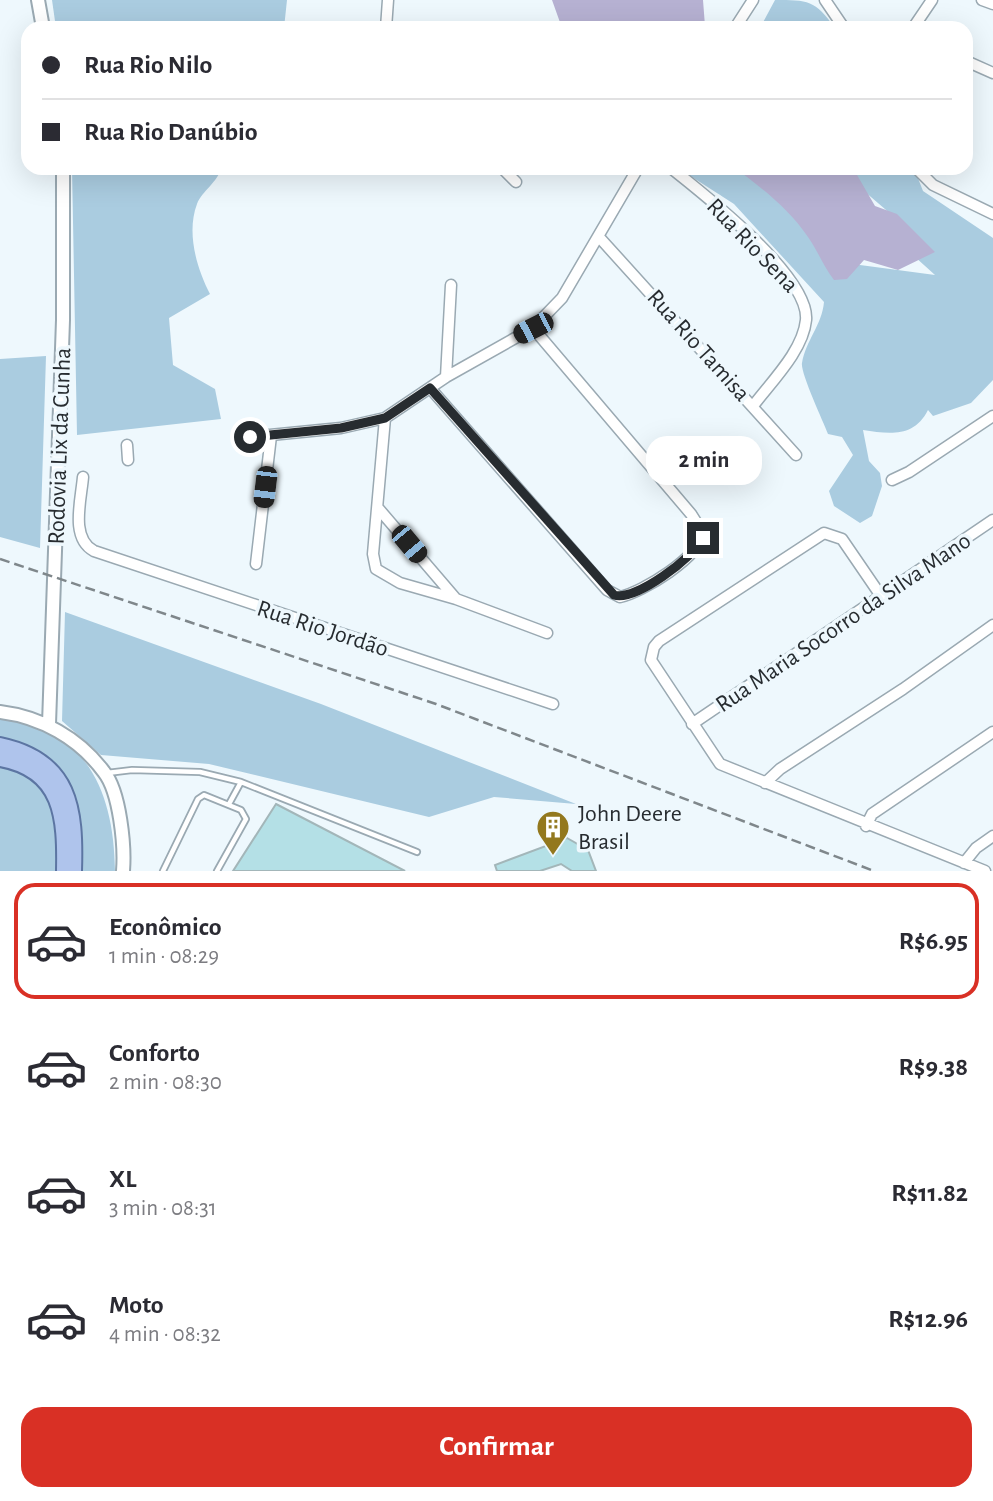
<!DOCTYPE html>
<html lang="pt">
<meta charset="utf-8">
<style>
:root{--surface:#fff;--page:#f2f2f3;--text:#2b2b33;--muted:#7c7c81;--line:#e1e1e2;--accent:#d93025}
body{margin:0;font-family:"Alegreya Sans",sans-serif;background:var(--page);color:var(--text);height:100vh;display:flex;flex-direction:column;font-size:26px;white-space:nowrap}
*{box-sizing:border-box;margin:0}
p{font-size:23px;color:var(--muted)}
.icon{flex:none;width:38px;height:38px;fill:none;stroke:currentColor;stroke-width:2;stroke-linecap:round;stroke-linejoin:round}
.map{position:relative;height:871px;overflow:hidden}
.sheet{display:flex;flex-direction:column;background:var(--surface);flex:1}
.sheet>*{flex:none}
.top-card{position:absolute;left:21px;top:21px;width:952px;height:154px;border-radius:21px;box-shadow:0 7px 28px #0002;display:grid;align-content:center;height:154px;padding:0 21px;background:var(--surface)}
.end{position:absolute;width:32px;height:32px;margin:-16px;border:9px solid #272c30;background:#fff;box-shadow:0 0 0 4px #fff}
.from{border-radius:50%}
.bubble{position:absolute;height:49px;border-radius:21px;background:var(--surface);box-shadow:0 7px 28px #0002;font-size:23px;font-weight:700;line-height:49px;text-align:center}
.car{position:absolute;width:21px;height:42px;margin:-21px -10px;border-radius:9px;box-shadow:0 0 5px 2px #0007;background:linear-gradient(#222 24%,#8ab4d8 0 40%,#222 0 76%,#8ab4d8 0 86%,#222 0)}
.top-card b{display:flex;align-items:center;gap:24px;height:66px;font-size:26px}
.top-card b+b{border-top:2px solid var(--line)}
.top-card i{width:18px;height:18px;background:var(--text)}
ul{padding:12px 0 0;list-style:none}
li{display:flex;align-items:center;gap:21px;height:116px;margin:0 14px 10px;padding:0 7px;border:4px solid transparent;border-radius:21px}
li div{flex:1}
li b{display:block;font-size:26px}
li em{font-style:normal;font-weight:700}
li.on{border-color:var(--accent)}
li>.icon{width:63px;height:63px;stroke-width:1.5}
.action{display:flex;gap:14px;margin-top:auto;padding:14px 21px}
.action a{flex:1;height:80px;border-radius:21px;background:var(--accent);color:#fff;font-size:28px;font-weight:700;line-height:80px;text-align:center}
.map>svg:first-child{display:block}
</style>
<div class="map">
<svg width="993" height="871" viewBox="0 0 993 871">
<rect width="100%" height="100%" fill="#eef8fd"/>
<path fill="#aacce0" d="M52,0H287L284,28H56Z
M775,0C808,0 815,0 835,28H760Z
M72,168H221C218,182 202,191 197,204C186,233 197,269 210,294L169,318L173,365L215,389L221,419L77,435Z
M678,168H764L845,263L935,275L914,256L907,228L864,191L851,168H914L923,191L993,238V380L971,403L933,416L928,410C914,438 889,434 863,430L869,461L880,473L882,486L872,516L860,523L834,506L829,491L853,455L842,437L828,434C823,421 800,372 802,363C806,340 822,325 824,302L734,204Z
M46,356L40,548L0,537V359Z
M65,612L321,704L576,804L494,797L429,817L209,764L101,755L62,721Z
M0,717C87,728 114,792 115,871H80C80,812 73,748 0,740Z
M0,765C25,770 52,790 59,816C63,832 59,854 59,871H0Z"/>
<path fill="#b6b1d2" d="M552,0H703L705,26L562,28Z
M735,168H853L875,206L897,214L935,252L898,270L864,260L847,279L834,280C823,266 818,251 808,237C789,209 762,188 735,168Z"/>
<path fill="#b4e0e6" stroke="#a3b6b9" stroke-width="2" d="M276,804L405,871H233Z
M567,838L588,850L596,871H572L561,864L540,871H497L495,865Z"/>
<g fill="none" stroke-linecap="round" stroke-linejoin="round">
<defs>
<path id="service" d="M107,773L132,770L200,772L241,782L417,852
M229,804L241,782
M163,871L198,799L204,795L241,810L246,819L217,871"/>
<path id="minor" d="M825,0L844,28
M982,0L993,4
M386,28L388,0
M735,28L753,0
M913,28L932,0
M966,61L993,73
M502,168L516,182
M671,168C705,195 810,277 806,320C803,351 771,382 753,406
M916,168L933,185L993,214
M599,237L796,455
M446,377L451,285
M430,388L607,590L620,597C643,592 700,557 703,533L691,514L533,328
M385,418L373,554L376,569L400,583L456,599L547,633
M250,437L341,428L385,418L446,377L533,328L562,298L638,168
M127,445L128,460
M83,477C81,501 70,538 94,551L553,704
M892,480L909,472L993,416
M378,508L456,599
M256,564L271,436
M881,596L842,539L824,533L659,641L654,647L651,660L720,764L985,871
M692,724L993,520
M765,783L780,769L903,689L993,625
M866,826L872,814L993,732
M964,863L976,848L993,836"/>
<path id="secondary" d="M38,0L43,28
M0,712C41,717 79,738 104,772C120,792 125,846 123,871
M49,724L63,320V168"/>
<path id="primary" d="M0,745C71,760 76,809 74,871
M0,759C63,770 65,819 64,871"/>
</defs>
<use href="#service" stroke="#9aa9b2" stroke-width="8"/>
<use href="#minor" stroke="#9aa9b2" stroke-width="13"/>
<use href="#secondary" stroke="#9aa9b2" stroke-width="16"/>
<use href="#primary" stroke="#5c75a2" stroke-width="18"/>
<use href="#service" stroke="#fff" stroke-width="4.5"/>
<use href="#minor" stroke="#fff" stroke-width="10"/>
<use href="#secondary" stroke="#fff" stroke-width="12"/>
<use href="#primary" stroke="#afc4ec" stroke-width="14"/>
<path stroke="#7f878b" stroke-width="2.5" stroke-dasharray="10 5" stroke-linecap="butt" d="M0,559L436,704L874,871"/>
</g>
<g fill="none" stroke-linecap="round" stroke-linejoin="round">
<path stroke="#272c30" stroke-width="9" d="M250,437L341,428L385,418L430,388L614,595C635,602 694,557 703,538"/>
</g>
<defs>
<symbol id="building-pin" viewBox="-11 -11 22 30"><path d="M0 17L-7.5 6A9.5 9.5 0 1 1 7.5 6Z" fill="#93781e" stroke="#eef8fd"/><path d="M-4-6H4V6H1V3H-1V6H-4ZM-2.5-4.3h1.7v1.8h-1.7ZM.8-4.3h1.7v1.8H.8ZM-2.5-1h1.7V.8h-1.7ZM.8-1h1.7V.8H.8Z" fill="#fff"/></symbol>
</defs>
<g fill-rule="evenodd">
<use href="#building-pin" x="534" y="808" width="38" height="52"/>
</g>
<g text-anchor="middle" stroke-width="7" stroke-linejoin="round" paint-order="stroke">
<g font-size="24" fill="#272c30" stroke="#eef8fd">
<text transform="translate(753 245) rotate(46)" y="8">Rua Rio Sena</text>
<text transform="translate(699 345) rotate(48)" y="8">Rua Rio Tamisa</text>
<text transform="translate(59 446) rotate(-88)" y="8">Rodovia Lix da Cunha</text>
<text transform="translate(843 622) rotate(-34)" y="8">Rua Maria Socorro da Silva Mano</text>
<text transform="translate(323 628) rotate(18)" y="8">Rua Rio Jordão</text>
</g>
<g font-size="24" fill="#272c30" stroke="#eef8fd" text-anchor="start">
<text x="578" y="821">John Deere<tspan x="578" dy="28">Brasil</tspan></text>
</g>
</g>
</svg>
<i class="end from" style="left:250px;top:437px"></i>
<i class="end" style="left:703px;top:538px"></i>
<div class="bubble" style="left:646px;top:436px;width:116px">2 min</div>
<i class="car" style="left:533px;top:328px;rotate:243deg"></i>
<i class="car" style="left:265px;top:487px;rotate:187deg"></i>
<i class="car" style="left:409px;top:544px;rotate:140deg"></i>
<div class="top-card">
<b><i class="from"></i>Rua Rio Nilo</b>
<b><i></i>Rua Rio Danúbio</b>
</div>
</div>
<section class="sheet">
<ul>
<li class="on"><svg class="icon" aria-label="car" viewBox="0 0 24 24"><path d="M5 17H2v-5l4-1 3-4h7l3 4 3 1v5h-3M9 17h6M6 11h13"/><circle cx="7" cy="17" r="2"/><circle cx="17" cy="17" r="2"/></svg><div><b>Econômico</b><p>1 min · 08:29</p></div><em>R$6.95</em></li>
<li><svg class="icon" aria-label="car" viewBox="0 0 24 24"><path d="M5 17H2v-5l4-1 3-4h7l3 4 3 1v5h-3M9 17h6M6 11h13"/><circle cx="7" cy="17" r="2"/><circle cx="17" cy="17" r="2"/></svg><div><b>Conforto</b><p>2 min · 08:30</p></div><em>R$9.38</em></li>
<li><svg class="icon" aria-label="car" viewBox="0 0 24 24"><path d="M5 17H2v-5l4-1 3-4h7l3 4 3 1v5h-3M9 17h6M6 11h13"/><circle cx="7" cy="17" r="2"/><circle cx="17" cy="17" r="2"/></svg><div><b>XL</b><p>3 min · 08:31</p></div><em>R$11.82</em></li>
<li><svg class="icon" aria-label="car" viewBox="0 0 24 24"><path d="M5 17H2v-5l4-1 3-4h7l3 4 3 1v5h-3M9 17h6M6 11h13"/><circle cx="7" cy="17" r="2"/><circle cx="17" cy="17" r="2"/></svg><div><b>Moto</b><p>4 min · 08:32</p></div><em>R$12.96</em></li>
</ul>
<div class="action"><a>Confirmar</a></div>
</section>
